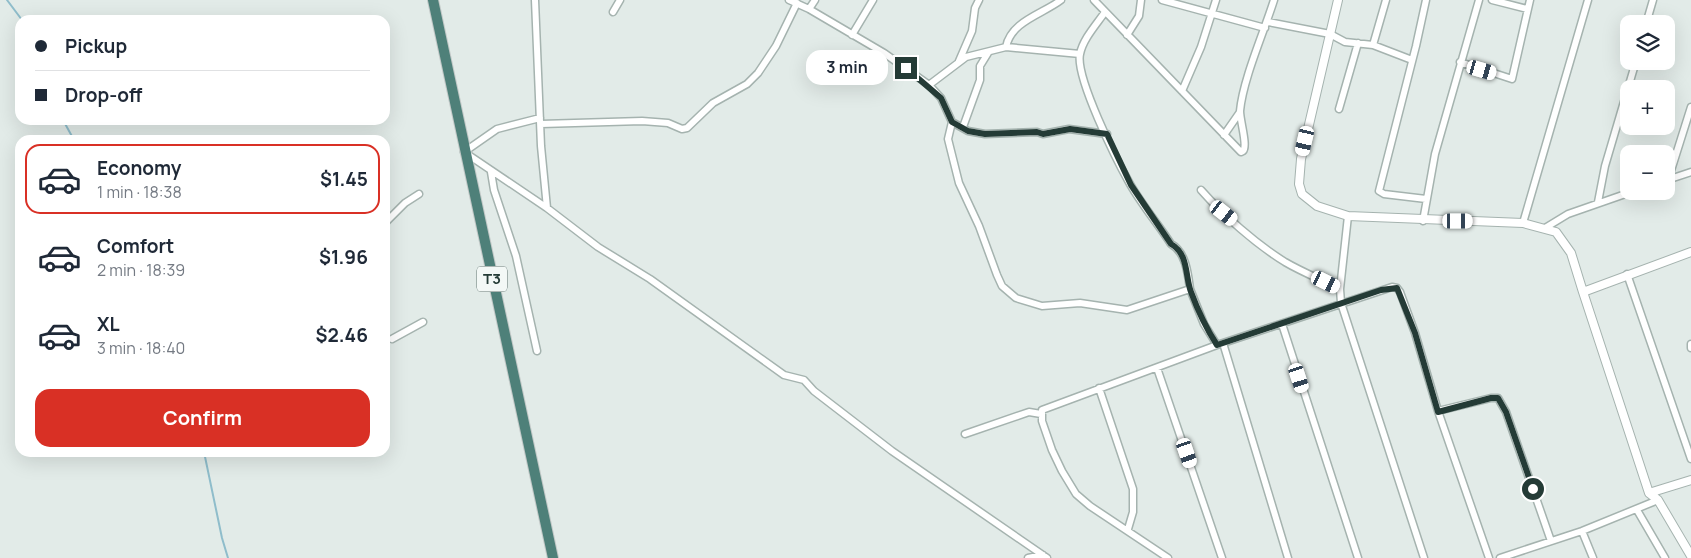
<!DOCTYPE html>
<meta charset="utf-8">
<style>
:root{--surface:#fff;--page:#f2f2f3;--text:#1f2937;--muted:#747a83;--line:#e0e1e3;--accent:#d93025}
body{margin:0;font-family:Manrope,sans-serif;background:var(--page);color:var(--text);height:100vh;display:flex;flex-direction:column;font-size:19px;white-space:nowrap}
*{box-sizing:border-box;margin:0}
p{font-size:16px;color:var(--muted)}
.icon{flex:none;width:28px;height:28px;fill:none;stroke:currentColor;stroke-width:2;stroke-linecap:round;stroke-linejoin:round}
.map{position:relative;flex:1;overflow:hidden}
.details{position:absolute;left:15px;top:135px;width:375px;height:322px;display:flex;flex-direction:column;background:var(--surface);border-radius:15px;box-shadow:0 5px 20px #0002}
.details>*{flex:none}
.banner{position:absolute;left:15px;top:15px;width:375px;height:110px;border-radius:15px;box-shadow:0 5px 20px #0002;display:grid;align-content:center;height:110px;padding:0 20px;background:var(--surface)}
.fabs{position:absolute;left:1620px;top:15px;display:grid;gap:10px}
.fabs a{display:grid;place-items:center;width:55px;height:55px;border-radius:10px;background:var(--surface);box-shadow:0 5px 20px #0002;font-size:25px}
.end{position:absolute;width:22px;height:22px;margin:-11px;border:6px solid #243b36;background:#fff;box-shadow:0 0 0 2px #fff}
.from{border-radius:50%}
.bubble{position:absolute;height:35px;border-radius:15px;background:var(--surface);box-shadow:0 5px 20px #0002;font-size:16px;font-weight:700;line-height:35px;text-align:center}
.car{position:absolute;width:15px;height:30px;margin:-15px -8px;border-radius:6px;box-shadow:0 0 4px 1px #0007;background:linear-gradient(#fff 24%,#345 0 40%,#fff 0 76%,#345 0 86%,#fff 0)}
.banner b{display:flex;align-items:center;gap:18px;height:48px;font-size:19px}
.banner b+b{border-top:1px solid var(--line)}
.banner i{width:12px;height:12px;background:var(--text)}
ul{padding:9px 0 0;list-style:none}
li{display:flex;align-items:center;gap:15px;height:70px;margin:0 10px 8px;padding:0 10px;border:2px solid transparent;border-radius:15px}
li div{flex:1}
li b{display:block;font-size:19px}
li em{font-style:normal;font-weight:700}
li.on{border-color:var(--accent)}
li>.icon{width:45px;height:45px;stroke-width:1.5}
.button{display:flex;gap:10px;margin-top:auto;padding:10px 20px}
.button a{flex:1;height:58px;border-radius:15px;background:var(--accent);color:#fff;font-size:20px;font-weight:700;line-height:58px;text-align:center}
.map>svg:first-child{display:block}
</style>
<div class="map">
<svg width="1691" height="558" viewBox="0 0 1691 558">
<rect width="100%" height="100%" fill="#e2ebe8"/>
<g fill="none" stroke-linecap="round" stroke-linejoin="round">
<path stroke="#8fbdcb" stroke-width="2" d="M7,0L22,20
M63,120L74,140
M204,452L222,538L228,558"/>
<defs>
<path id="minor" d="M535,0L541,146L547,208
M789,0L809,9L884,53L929,85L941,98L952,122L948,139L959,183L979,226L997,275L1002,286L1016,298L1042,306L1080,303L1127,310L1190,289C1188,274 1186,252 1171,244C1158,224 1142,205 1130,184C1117,161 1075,77 1080,54C1083,39 1096,25 1105,12
M1094,0L1241,152L1243,151C1248,146 1240,121 1240,111C1243,79 1264,32 1274,0
M1162,0L1265,28
M1426,0L1416,46L1379,191L1384,194L1426,199
M1492,0L1527,9
M809,9L815,0
M613,12L620,0
M1268,22L1330,34L1345,42L1373,45L1412,60
M1646,24L1653,0
M852,35L873,0
M1127,35L1139,16L1141,0
M1373,45L1386,0
M1006,47C1011,21 1043,14 1061,0
M959,61L972,31L975,8L979,0
M1460,62L1512,79L1530,0
M929,85L966,57L1006,47L1080,54
M1182,91L1201,47L1216,0
M1339,109L1358,43
M540,118L497,129L464,152L547,208L598,247L650,279L784,375L804,380L814,391L892,451L1047,558
M952,122L968,131L985,134L1037,132L1043,134L1069,129L1107,134
M541,124L642,121L668,123L682,129L687,128L713,103L747,84L758,73L776,46L797,3
M963,127L980,80V66L988,53
M1224,135L1240,112
M491,172L494,190L516,256L537,351
M1667,180L1691,172
M1668,180L1691,107
M1201,190C1223,215 1256,244 1285,262C1302,272 1322,280 1340,289
M1598,202L1605,166L1636,61
M1348,216L1340,289L1341,303L1424,558
M1423,221L1435,154L1479,0
M385,223L405,203L419,194
M1523,223L1588,0
M1545,228L1568,214L1634,191
M1627,274L1691,459
M1190,289L1204,324L1217,345
M1282,324L1358,558
M392,339L423,322
M1223,343L1288,558
M1691,344V348
M1157,368L1222,558
M1099,388L1133,489V512L1128,529
M1438,411L1491,398H1498L1506,412L1551,541
M965,434L1029,412L1041,414
M1637,510L1665,558
M1582,531L1593,558
M1028,558L1043,555
M1168,558L1090,506L1076,494L1062,471L1052,450L1042,421V410L1217,345L1392,287L1397,288L1400,292L1415,333L1438,411L1489,558
M1500,558L1582,531L1658,500"/>
<path id="tertiary" d="M1338,0L1301,159L1299,184L1302,194L1317,206L1348,216L1523,223L1556,232L1571,253L1583,292
M1691,252L1583,292L1649,493L1658,500L1691,556
M1649,493L1691,480"/>
<path id="trunk" d="M433,0L553,558"/>
</defs>
<use href="#minor" stroke="#a5b3af" stroke-width="9"/>
<use href="#tertiary" stroke="#a5b3af" stroke-width="10"/>
<use href="#trunk" stroke="#c2c8c7" stroke-width="12"/>
<use href="#minor" stroke="#fff" stroke-width="6"/>
<use href="#tertiary" stroke="#fff" stroke-width="8"/>
<use href="#trunk" stroke="#4e8079" stroke-width="10"/>
</g>
<g fill="none" stroke-linecap="round" stroke-linejoin="round">
<path stroke="#243b36" stroke-width="6" d="M906,68L941,98L952,122L968,131L985,134L1037,132L1043,134L1070,129L1107,134L1131,185L1171,244C1189,254 1185,277 1191,292C1198,311 1206,328 1217,345L1381,290L1397,288L1415,333L1438,412L1491,398H1498L1506,412L1533,489"/>
</g>
<g text-anchor="middle" stroke-width="4" stroke-linejoin="round" paint-order="stroke">
<rect fill="#f3f8f6" stroke="#627470" stroke-width="1" x="477" y="266.5" width="30" height="25" rx="4"/>
<g font-size="15" font-weight="bold" fill="#243b36">
<text x="492" y="284">T3</text>
</g>
</g>
</svg>
<div class="fabs">
<a><svg class="icon" aria-label="layers" viewBox="0 0 24 24"><path d="M12 4l9 5-9 5-9-5zM3 14l9 5 9-5"/></svg></a>
<a>+</a>
<a>−</a>
</div>
<i class="end from" style="left:1533px;top:489px"></i>
<i class="end" style="left:906px;top:68px"></i>
<div class="bubble" style="left:806px;top:50px;width:82px">3 min</div>
<i class="car" style="left:1482px;top:70px;rotate:106deg"></i>
<i class="car" style="left:1305px;top:141px;rotate:193deg"></i>
<i class="car" style="left:1224px;top:213px;rotate:128deg"></i>
<i class="car" style="left:1458px;top:221px;rotate:90deg"></i>
<i class="car" style="left:1326px;top:282px;rotate:116deg"></i>
<i class="car" style="left:1299px;top:378px;rotate:162deg"></i>
<i class="car" style="left:1187px;top:453px;rotate:161deg"></i>
<div class="banner">
<b><i class="from"></i>Pickup</b>
<b><i></i>Drop-off</b>
</div>
<section class="details">
<ul>
<li class="on"><svg class="icon" aria-label="car" viewBox="0 0 24 24"><path d="M5 17H2v-5l4-1 3-4h7l3 4 3 1v5h-3M9 17h6M6 11h13"/><circle cx="7" cy="17" r="2"/><circle cx="17" cy="17" r="2"/></svg><div><b>Economy</b><p>1 min · 18:38</p></div><em>$1.45</em></li>
<li><svg class="icon" aria-label="car" viewBox="0 0 24 24"><path d="M5 17H2v-5l4-1 3-4h7l3 4 3 1v5h-3M9 17h6M6 11h13"/><circle cx="7" cy="17" r="2"/><circle cx="17" cy="17" r="2"/></svg><div><b>Comfort</b><p>2 min · 18:39</p></div><em>$1.96</em></li>
<li><svg class="icon" aria-label="car" viewBox="0 0 24 24"><path d="M5 17H2v-5l4-1 3-4h7l3 4 3 1v5h-3M9 17h6M6 11h13"/><circle cx="7" cy="17" r="2"/><circle cx="17" cy="17" r="2"/></svg><div><b>XL</b><p>3 min · 18:40</p></div><em>$2.46</em></li>
</ul>
<div class="button"><a>Confirm</a></div>
</section>
</div>
